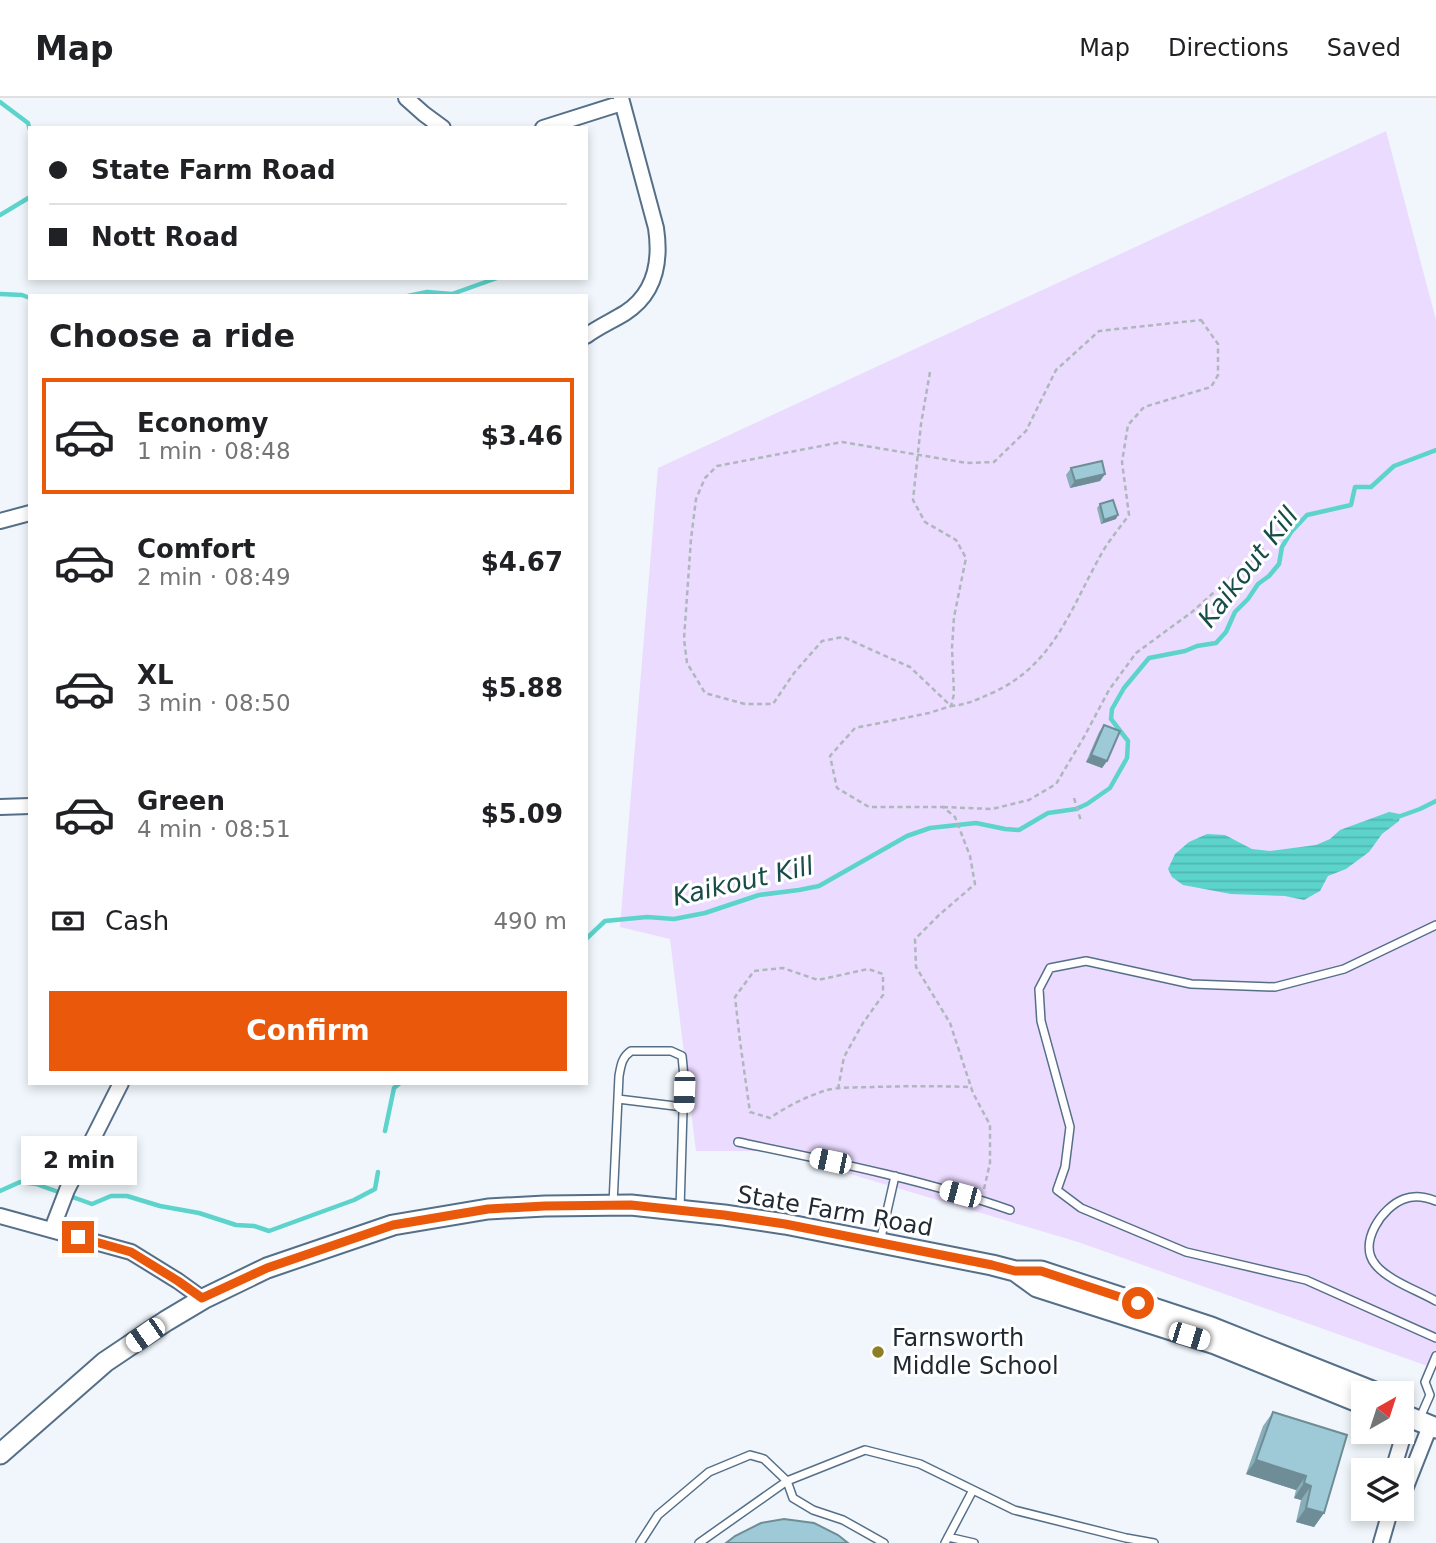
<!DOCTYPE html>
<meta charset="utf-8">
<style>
:root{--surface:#fff;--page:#f6f6f6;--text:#202124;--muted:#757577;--line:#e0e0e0;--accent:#ea580c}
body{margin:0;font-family:"DejaVu Sans",sans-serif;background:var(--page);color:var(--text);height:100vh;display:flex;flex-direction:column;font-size:26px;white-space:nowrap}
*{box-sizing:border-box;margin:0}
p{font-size:23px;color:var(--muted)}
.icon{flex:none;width:38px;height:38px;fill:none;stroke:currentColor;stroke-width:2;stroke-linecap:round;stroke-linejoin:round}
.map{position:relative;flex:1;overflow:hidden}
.side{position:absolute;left:28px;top:196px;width:560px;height:791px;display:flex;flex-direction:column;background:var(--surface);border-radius:0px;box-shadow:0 4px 10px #0003}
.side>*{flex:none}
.banner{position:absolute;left:28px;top:28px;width:560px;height:154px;border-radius:0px;box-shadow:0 4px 10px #0003;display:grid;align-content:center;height:154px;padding:0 21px;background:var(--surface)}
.needle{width:46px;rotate:39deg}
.tools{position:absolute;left:1351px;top:1283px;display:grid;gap:14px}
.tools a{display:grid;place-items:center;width:63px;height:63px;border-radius:0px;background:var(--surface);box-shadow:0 4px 10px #0003;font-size:35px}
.end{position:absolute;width:32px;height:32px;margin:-16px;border:9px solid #ea580c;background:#fff;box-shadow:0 0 0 4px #fff}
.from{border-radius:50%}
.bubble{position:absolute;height:49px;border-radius:0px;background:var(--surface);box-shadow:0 4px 10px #0003;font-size:23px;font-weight:700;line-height:49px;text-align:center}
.car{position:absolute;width:21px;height:42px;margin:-21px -10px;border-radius:9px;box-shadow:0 0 5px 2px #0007;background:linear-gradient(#fff 24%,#345 0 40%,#fff 0 76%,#345 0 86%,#fff 0)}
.banner b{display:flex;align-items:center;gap:24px;height:66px;font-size:26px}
.banner b+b{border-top:2px solid var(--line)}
.banner i{width:18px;height:18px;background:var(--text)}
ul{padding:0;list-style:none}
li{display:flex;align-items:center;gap:21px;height:116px;margin:0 14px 10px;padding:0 7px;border:4px solid transparent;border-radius:0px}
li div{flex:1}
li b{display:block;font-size:26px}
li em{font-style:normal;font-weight:700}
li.selected{border-color:var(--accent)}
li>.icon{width:63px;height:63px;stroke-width:1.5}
h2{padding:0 21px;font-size:32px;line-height:84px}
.pay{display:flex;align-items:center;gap:18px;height:77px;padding:0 21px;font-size:26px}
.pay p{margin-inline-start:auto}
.primary-button{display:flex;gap:14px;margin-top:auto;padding:14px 21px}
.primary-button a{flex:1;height:80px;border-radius:0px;background:var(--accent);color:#fff;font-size:28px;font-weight:700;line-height:80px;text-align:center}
header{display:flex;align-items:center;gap:42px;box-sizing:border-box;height:98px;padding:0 35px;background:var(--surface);border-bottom:2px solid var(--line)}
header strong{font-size:33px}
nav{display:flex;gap:38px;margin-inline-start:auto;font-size:24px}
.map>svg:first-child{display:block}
</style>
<header>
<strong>Map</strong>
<nav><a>Map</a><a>Directions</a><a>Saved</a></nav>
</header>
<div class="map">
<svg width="1436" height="1445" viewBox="0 0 1436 1445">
<defs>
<pattern id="water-rules" width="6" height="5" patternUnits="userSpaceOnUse" patternTransform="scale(1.75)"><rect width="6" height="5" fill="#5cd4cc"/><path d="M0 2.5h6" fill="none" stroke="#50b6b0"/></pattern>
</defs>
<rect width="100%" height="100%" fill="#f0f6fb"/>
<path fill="#ebdbff" d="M1386,33L1436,222V1271L1078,1144L773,1053H696L670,841L620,829L658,370Z"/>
<path fill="url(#water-rules)" d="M1389,714L1400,716L1399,723L1382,736L1369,754L1346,771L1328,778L1320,793L1304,802L1285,798L1231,796L1183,787L1172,779L1168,771L1175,756L1189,744L1207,736L1225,737L1252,751L1270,753L1316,747L1330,741L1340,732Z"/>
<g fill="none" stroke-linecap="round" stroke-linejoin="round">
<path stroke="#5cd4cc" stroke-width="4.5" d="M0,4L28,25L30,32
M0,117L30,99
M0,196L22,197L30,200
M408,198L427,194L452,196L497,180
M1395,720L1420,711L1436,703
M586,841L605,823L647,819L674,821L705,815L759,797L799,792L819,788L907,738L930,730L976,725L1005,731L1019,732L1048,715L1076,711L1087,706L1110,690L1127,660L1128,643L1111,621L1112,611L1124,590L1149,560L1185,553L1197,548L1216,545L1226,534L1235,514L1248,501L1258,486L1269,478L1279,466L1282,449L1291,434L1307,417L1351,407L1355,389H1371L1394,368L1436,352
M385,1033L394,990L400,985
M0,1093L20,1084L36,1086L92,1106L111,1098H127L160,1108L199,1115L236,1127L254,1128L269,1133L354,1102L375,1091L378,1074"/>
<defs>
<path id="lane" d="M1436,827L1344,871L1275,889L1191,886L1086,863L1050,870L1039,891L1041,923L1070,1029L1065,1069L1057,1092L1081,1110L1186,1154L1306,1182L1436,1240
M618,1001L683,1009
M738,1044C829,1063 921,1081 1010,1112
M1436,1103C1426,1099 1414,1097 1404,1101C1382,1109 1358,1145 1375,1166C1387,1182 1419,1193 1436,1203
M613,1106L619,978C621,967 622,959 631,953H671L682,958L684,979L680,1111
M880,1144L895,1078
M1419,1322L1430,1297L1425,1284L1436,1258
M948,1439L974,1445
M640,1445L658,1417L709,1374L750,1357L764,1361L787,1383L793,1400L813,1412L843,1422L884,1445
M699,1445L787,1383L865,1352L920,1366L1014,1412L1126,1440L1154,1445
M945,1445L973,1392"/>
<path id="street" d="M406,0L424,16L443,30
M543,30L622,5
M586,238C598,229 612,223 625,215C656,195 661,163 656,130L621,0
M0,423L30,415
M0,709L30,708
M0,1118L131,1154L178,1183L203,1201
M52,1131L67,1092L121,985
M1393,1372L1409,1319
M1402,1399L1430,1328
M1381,1445L1391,1410"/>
<path id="secondary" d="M1015,1173L1037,1189L1215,1246L1363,1306
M1402,1316L1436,1330
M0,1356L105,1264L166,1223L203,1201L267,1170L393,1127L488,1111L545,1108L631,1107L724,1117L785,1126L992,1167L1015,1173H1041L1211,1229L1377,1295"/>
</defs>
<use href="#lane" stroke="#556f88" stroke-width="10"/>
<use href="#street" stroke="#556f88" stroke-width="18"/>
<use href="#secondary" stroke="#556f88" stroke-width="23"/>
<path stroke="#afb7bd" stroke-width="2.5" stroke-dasharray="5 3.5" stroke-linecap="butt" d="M1201,222L1218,246V277L1211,289L1144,309L1128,327L1122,364L1129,417C1118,432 1106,446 1098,462C1069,515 1052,568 992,595C976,602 969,606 951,608L910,569L843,539L822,543L794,575L773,606H745L705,595L687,565L684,541L691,441L696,401L705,380L717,368L842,344L967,365L994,364L1026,333L1056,272L1099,233Z
M930,274L921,326L913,402L925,424L956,442L966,460L954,519L952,550L954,596L951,608L929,615L855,630L830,658L837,690L869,709H943L955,719L970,758L975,786L939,817L915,841L916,869L950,925L973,995L990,1027V1065L984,1091
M1074,700L1081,723
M943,709L992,711L1029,702L1056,686L1084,639L1109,592L1136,555L1192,514L1231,479L1251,464L1263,450
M838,991L844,959L863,925L883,897V876L868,871L818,882L783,870L754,873L735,899L740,943L750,1014L770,1020C786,1009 805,999 824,993C838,988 857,990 873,989C906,988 939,988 972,989"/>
<use href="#lane" stroke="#fff" stroke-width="7"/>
<use href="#street" stroke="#fff" stroke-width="14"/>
<use href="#secondary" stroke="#fff" stroke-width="19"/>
</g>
<path fill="#88aeb9" d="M1071,370L1105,376L1100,383L1070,390L1066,377Z
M1100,406L1116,421L1101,426L1097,410Z
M1104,627L1107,663L1102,670L1086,664L1099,634Z
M1273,1314L1324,1415L1314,1429L1296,1424L1301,1402L1294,1400L1296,1392L1246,1376L1263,1328Z"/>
<path fill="#6f8d96" d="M1105,376L1100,383L1070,390L1075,383Z
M1118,417L1116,421L1101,426L1104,422Z
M1091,657L1107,663L1102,670L1086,664Z
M1256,1362L1306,1378L1296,1392L1246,1376Z
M1304,1385L1311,1388L1301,1402L1294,1400Z
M1306,1410L1324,1415L1314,1429L1296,1424Z"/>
<path fill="#9ecad7" stroke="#6f8d96" stroke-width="2" d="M1102,363L1105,376L1075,383L1071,370Z
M1113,402L1118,417L1104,422L1100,406Z
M1104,627L1120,633L1107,663L1091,657Z
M1273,1314L1347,1337L1324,1415L1306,1410L1311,1388L1304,1385L1306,1378L1256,1362Z
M784,1421L814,1425L838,1437L848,1445H726L735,1438L761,1425Z"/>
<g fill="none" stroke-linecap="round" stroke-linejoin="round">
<path stroke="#ea580c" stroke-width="9" d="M78,1139L131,1154L178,1183L202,1200L267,1170L393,1127L488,1111L545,1108L631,1107L724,1117L785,1126L992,1167L1015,1173H1041L1138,1205"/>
</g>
<circle fill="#8c8027" stroke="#fff" stroke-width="2.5" cx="878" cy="1254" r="7"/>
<g text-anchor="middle" stroke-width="6" stroke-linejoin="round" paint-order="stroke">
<g font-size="24" fill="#1e2933" stroke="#fff">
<text transform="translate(835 1113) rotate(10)" y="8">State Farm Road</text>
</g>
<g font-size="24" fill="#1e2933" stroke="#fff" text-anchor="start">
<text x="892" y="1248">Farnsworth<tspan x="892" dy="28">Middle School</tspan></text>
</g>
<g font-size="26" font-style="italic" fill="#174c49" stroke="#fff">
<text transform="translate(1248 469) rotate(-52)" y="9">Kaikout Kill</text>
<text transform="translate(743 783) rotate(-13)" y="9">Kaikout Kill</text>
</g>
</g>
</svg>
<div class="tools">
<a><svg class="needle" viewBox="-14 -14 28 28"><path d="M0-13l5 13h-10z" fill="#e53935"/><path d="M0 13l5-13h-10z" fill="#757577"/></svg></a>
<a><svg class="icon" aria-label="layers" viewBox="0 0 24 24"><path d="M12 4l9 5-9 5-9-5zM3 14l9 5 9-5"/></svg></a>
</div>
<i class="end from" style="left:1138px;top:1205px"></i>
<i class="end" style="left:78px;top:1139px"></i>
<div class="bubble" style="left:21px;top:1038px;width:116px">2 min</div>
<i class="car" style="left:684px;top:994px;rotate:182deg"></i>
<i class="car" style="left:830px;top:1063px;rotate:282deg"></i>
<i class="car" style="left:960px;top:1096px;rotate:285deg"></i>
<i class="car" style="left:145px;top:1237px;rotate:235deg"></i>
<i class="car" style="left:1189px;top:1238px;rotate:107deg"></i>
<div class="banner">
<b><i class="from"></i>State Farm Road</b>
<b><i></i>Nott Road</b>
</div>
<section class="side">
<h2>Choose a ride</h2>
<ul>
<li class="selected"><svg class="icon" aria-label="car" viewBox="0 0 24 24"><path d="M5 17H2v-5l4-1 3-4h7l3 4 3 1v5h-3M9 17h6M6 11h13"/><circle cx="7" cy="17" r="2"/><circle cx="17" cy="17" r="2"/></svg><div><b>Economy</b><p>1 min · 08:48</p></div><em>$3.46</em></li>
<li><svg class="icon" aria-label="car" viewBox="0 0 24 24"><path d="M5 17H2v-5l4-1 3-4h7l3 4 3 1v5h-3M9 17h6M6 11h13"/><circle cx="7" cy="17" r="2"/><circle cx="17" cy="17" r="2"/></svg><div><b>Comfort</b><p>2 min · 08:49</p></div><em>$4.67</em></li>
<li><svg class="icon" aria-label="car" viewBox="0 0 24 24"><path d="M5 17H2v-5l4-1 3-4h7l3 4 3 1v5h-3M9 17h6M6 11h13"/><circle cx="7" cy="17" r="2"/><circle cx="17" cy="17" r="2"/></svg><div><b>XL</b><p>3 min · 08:50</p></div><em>$5.88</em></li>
<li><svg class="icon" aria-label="car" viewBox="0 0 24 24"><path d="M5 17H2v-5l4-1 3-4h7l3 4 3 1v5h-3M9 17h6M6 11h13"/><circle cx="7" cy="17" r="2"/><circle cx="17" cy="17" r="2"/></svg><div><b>Green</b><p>4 min · 08:51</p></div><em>$5.09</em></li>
</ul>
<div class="pay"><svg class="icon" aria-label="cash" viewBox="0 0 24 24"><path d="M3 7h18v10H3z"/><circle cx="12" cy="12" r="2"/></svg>Cash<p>490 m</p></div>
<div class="primary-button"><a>Confirm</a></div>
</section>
</div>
